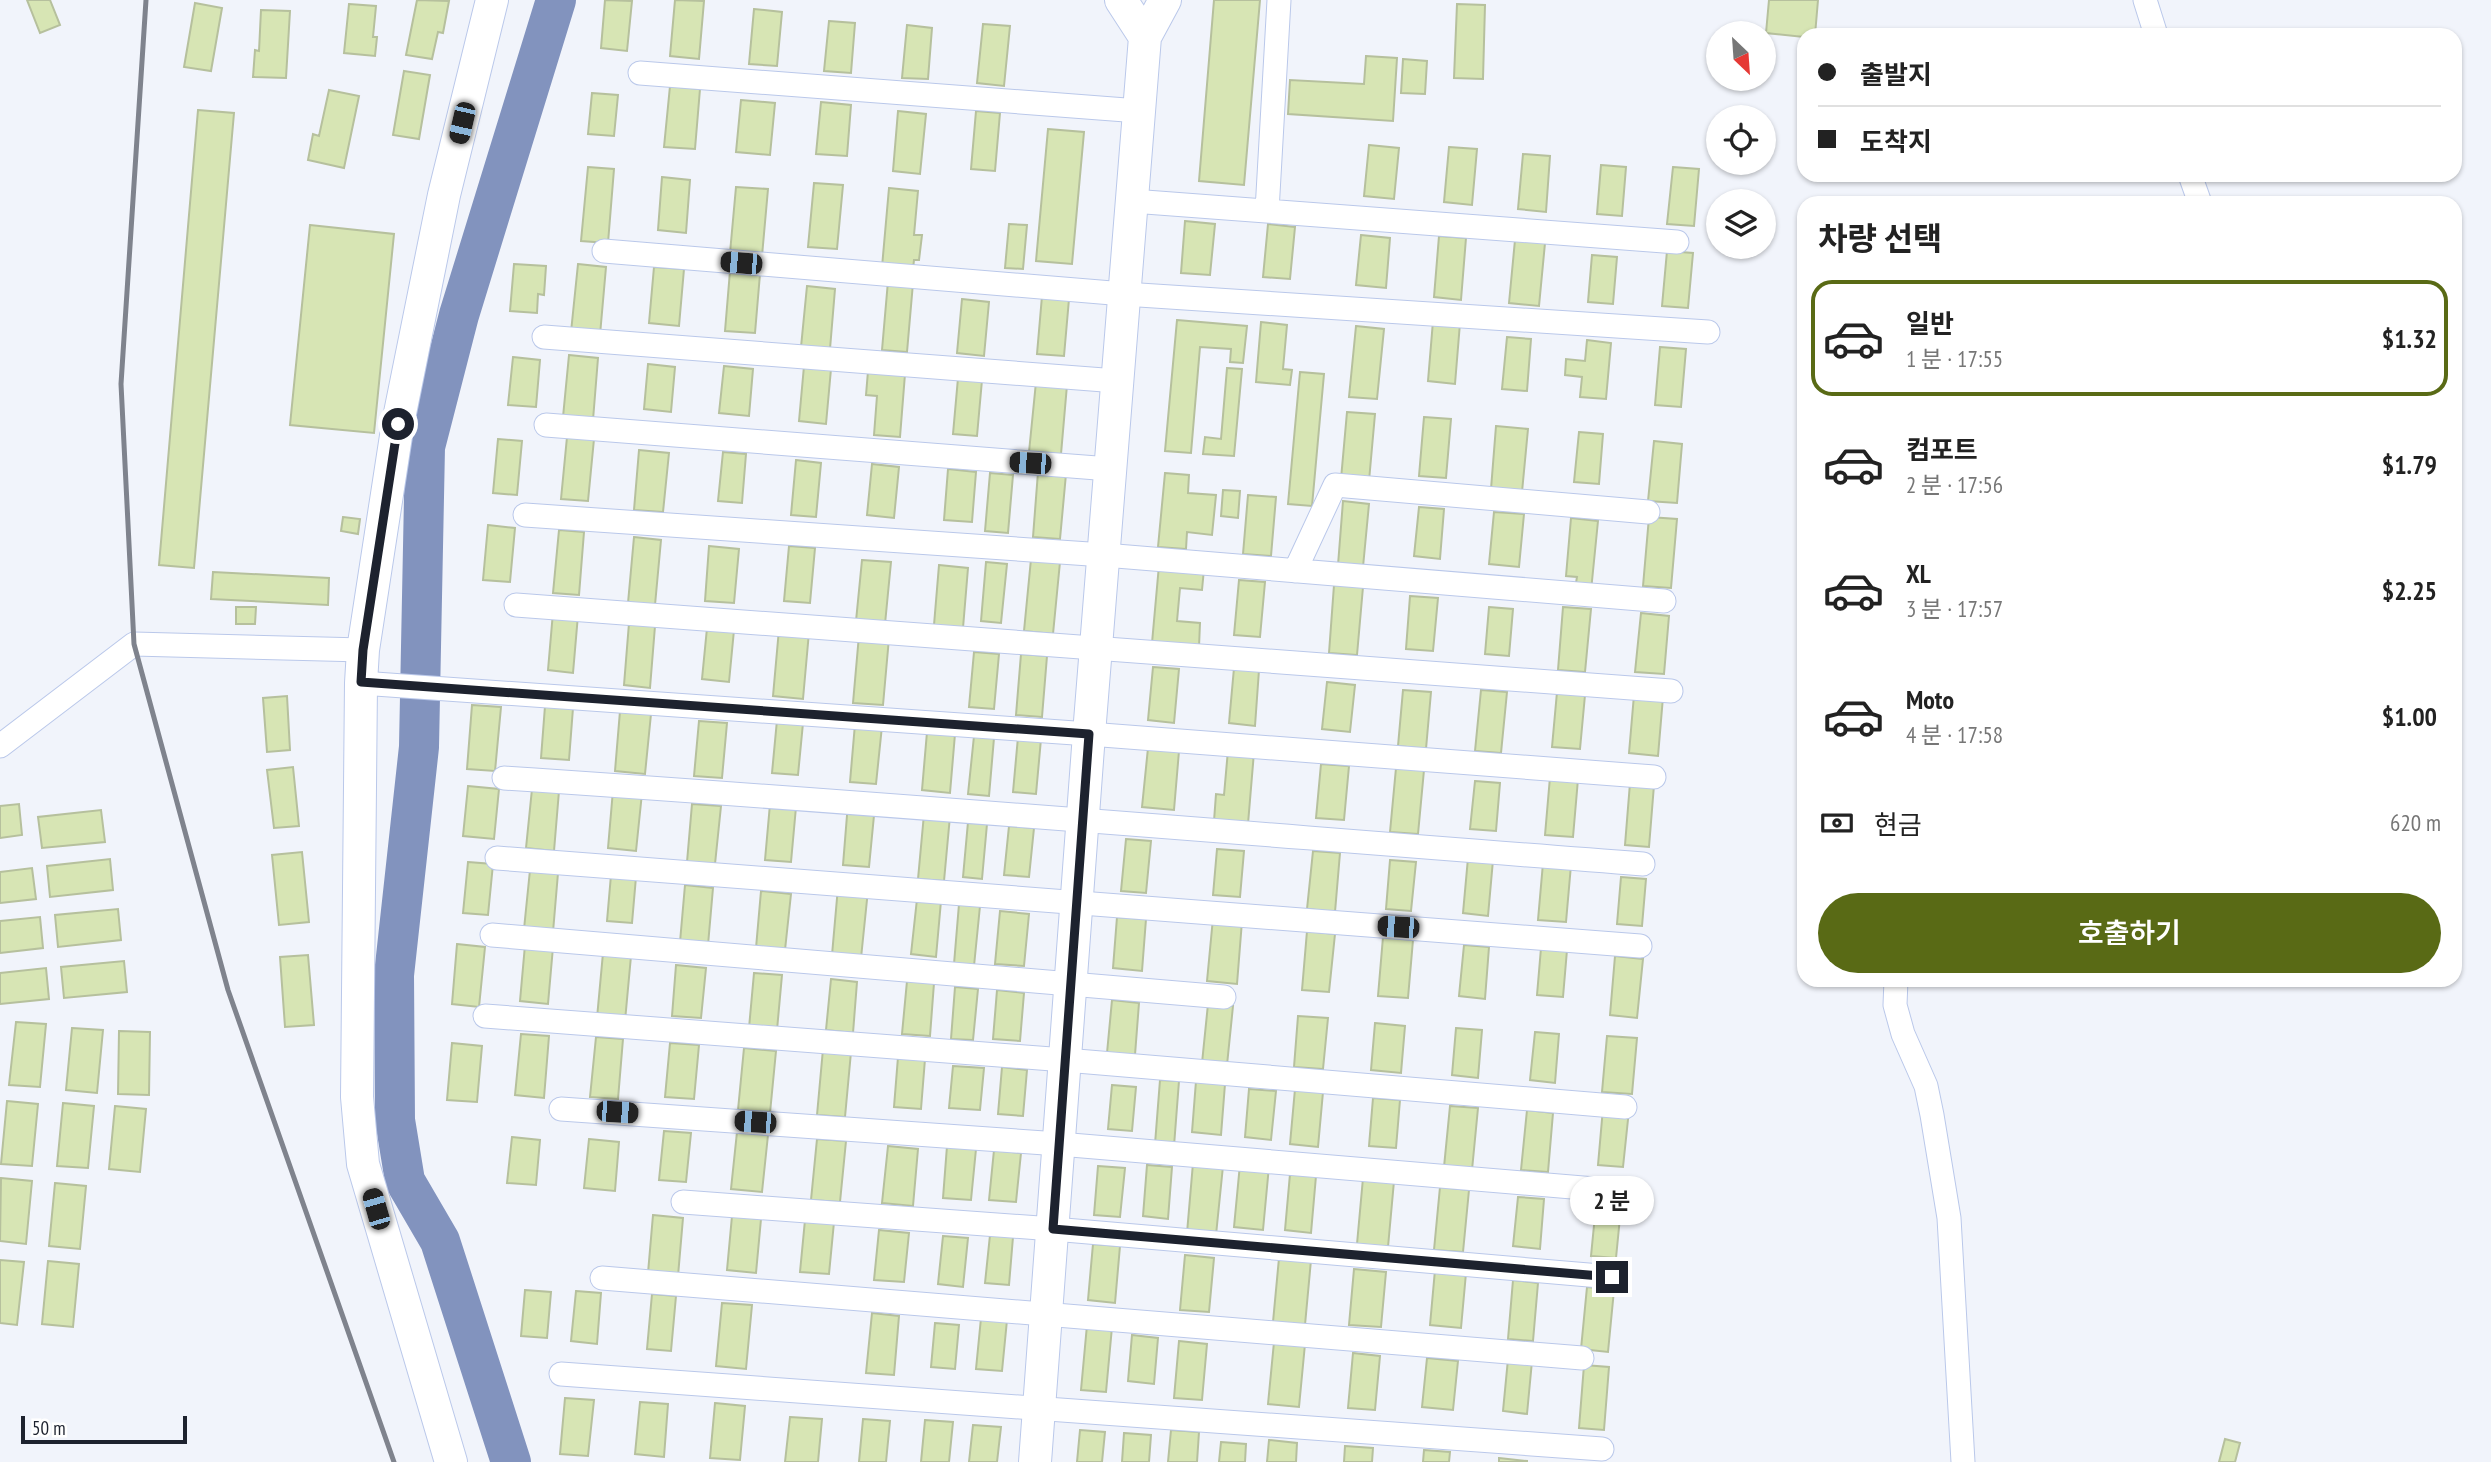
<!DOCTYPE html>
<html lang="ko">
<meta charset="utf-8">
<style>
:root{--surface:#fff;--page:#f2f2f2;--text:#222;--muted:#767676;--line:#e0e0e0;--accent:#596a15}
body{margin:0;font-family:"PT Sans Narrow","Noto Sans KR",sans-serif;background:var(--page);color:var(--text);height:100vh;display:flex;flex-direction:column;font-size:26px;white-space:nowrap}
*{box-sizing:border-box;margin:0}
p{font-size:23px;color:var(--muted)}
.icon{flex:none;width:38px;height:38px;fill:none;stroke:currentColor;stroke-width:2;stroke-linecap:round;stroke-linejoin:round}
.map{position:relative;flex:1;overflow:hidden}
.side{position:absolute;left:1797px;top:196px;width:665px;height:791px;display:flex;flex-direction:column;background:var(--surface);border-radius:21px;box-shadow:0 2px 5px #0004}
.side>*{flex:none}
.top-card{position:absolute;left:1797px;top:28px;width:665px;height:154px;border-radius:21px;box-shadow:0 2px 5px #0004;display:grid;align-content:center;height:154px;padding:0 21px;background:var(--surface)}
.needle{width:46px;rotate:155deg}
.tools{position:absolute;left:1706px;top:21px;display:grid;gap:14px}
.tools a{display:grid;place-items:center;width:70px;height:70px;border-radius:50%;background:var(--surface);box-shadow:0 2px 5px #0004;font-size:35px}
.scale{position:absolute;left:21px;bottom:18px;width:166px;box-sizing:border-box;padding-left:7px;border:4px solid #1d222e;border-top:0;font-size:19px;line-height:24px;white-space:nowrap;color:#1d222e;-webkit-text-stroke:5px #fff;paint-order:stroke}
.end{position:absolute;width:32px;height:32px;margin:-16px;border:9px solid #1d222e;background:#fff;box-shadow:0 0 0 4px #fff}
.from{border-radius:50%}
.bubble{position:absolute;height:49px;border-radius:24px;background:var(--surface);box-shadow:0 2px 5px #0004;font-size:23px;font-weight:600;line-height:49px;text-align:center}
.car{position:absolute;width:21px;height:42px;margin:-21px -10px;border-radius:9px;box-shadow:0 0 5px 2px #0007;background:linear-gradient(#222 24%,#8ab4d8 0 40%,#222 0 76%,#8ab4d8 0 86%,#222 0)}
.top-card b{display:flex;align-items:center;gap:24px;height:66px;font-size:26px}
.top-card b+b{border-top:2px solid var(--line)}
.top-card i{width:18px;height:18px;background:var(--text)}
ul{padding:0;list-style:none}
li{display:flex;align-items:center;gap:21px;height:116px;margin:0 14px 10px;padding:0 7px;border:4px solid transparent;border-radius:21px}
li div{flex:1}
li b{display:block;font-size:26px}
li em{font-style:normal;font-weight:600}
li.selected{border-color:var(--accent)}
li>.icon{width:63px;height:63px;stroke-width:1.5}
h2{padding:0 21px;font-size:32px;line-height:84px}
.pay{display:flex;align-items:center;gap:18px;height:77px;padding:0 21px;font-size:26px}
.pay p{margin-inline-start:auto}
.cta{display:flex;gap:14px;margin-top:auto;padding:14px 21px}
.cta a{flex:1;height:80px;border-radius:42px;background:var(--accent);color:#fff;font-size:28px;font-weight:600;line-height:80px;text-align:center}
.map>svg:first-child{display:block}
</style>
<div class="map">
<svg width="2491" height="1462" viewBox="0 0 2491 1462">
<rect width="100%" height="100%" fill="#f1f4fb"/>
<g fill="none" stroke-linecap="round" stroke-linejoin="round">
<path stroke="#8293be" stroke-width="40" d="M511,1462L440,1241L405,1181L395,1120L394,975L419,747L425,447L459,315L556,0"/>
</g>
<path fill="#d7e5b4" stroke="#b6c09d" stroke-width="2" d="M27,0H50L60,25L40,33Z
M417,0L449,1L443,33L438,32L432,59L406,55Z
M605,0L632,1L627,51L601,48Z
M675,0L704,1L699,59L670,56Z
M1214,0H1260L1244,185L1199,181Z
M1769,0H1818L1815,35L1804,37L1766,33Z
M195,3L222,8L211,71L184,67Z
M349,4L376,6L373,37H377L375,56L344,53Z
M1457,4L1485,5L1483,79L1454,78Z
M754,9L782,12L777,66L749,64Z
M261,10L290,11L286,78L253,77L255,50L259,51Z
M829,21L855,23L851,73L824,71Z
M983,24L1010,26L1004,86L977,83Z
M907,25L932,28L928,79L902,78Z
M1366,56L1397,58L1393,121L1288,114L1290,80L1364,84Z
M1403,59L1427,61L1425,94L1401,93Z
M404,71L430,75L419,139L393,135Z
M670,86L700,89L695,149L664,147Z
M329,90L359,96L344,168L308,160L313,134L319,136Z
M592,93L618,95L614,136L588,134Z
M741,100L775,103L770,155L736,152Z
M821,102L851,105L847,156L816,154Z
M198,110L234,113L194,568L159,565Z
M898,111L926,114L920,174L893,171Z
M976,111L1000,113L995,171L971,169Z
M1048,129L1084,132L1072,264L1036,261Z
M1369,145L1399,148L1394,199L1364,196Z
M1449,147L1477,149L1472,205L1444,202Z
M1523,154L1550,156L1546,212L1518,209Z
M1601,165L1626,167L1622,216L1597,214Z
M588,167L614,169L608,243L581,241Z
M1673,167L1699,169L1694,226L1667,224Z
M662,177L690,180L686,233L658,230Z
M814,183L843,185L837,249L808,247Z
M736,187L768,189L762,256L730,253Z
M889,188L918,191L914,235H922L919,260H914L913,269L882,267Z
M1185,221L1215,224L1210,275L1181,273Z
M1009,224L1027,225L1023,269L1005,268Z
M1268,224L1295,227L1290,279L1263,277Z
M310,225L394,234L374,433L290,425Z
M1361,235L1390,238L1386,288L1356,285Z
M1439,236L1466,238L1461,300L1434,297Z
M1515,240L1545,243L1539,306L1509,303Z
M1667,251L1693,253L1688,308L1662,306Z
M1592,255L1617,257L1613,304L1588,302Z
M514,264L546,266L544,295L538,294L537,313L510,311Z
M578,264L606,267L600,335L571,332Z
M654,267L684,269L679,326L649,323Z
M730,271L760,274L755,333L725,331Z
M888,281L913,283L907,352L882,350Z
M807,286L835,289L830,349L801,347Z
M1042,296L1069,299L1064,356L1037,354Z
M962,299L989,302L984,356L957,353Z
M1177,320L1247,326L1243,363L1230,362L1231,349L1200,347L1191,453L1165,451Z
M1433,321L1460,323L1455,384L1428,381Z
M1261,322L1287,325L1283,369L1292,370L1290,385L1256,382Z
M1356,326L1384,329L1377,399L1349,397Z
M1507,337L1531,339L1527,391L1502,389Z
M1587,340L1611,343L1606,399L1580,397L1582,377L1565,375L1566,359L1585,361Z
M1660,347L1686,349L1681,407L1655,405Z
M569,355L598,358L593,420L563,417Z
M513,357L540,360L536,407L508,405Z
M648,364L675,367L671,412L644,409Z
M724,366L753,369L749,416L719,413Z
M804,366L831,369L826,424L799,421Z
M1227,368L1242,369L1234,456L1203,454L1205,437L1221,439Z
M868,371L905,374L900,437L874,435L877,396L866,395Z
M1300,372L1324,374L1312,506L1288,504Z
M958,378L982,380L977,436L953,434Z
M1036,382L1067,385L1061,454L1029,452Z
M1347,412L1375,414L1369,481L1341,479Z
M1424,417L1451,419L1446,478L1419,476Z
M1496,426L1528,429L1522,492L1491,489Z
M1579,432L1603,434L1599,484L1574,482Z
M567,437L594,439L588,501L561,499Z
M498,439L522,441L517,495L493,493Z
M1654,441L1682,444L1677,503L1648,501Z
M639,450L669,453L663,512L634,510Z
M723,452L746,454L742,503L718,501Z
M796,460L821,463L816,517L791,515Z
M872,464L899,467L894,518L867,515Z
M948,469L976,472L972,522L944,520Z
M1038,472L1066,474L1060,539L1033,537Z
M990,473L1013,475L1008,533L985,531Z
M1165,473L1189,475L1188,493L1216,495L1212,535L1187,532L1186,549L1158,547Z
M1223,490L1240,491L1238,518L1221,516Z
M1248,495L1276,497L1271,556L1243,554Z
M1343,501L1369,504L1363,567L1338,565Z
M1419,507L1444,509L1440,559L1414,556Z
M1494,512L1524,514L1519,567L1489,564Z
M343,517L360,519L358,534L341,531Z
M1649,517L1677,519L1671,588L1643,586Z
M1571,518L1598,521L1591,591L1575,589L1577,577L1566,576Z
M488,525L515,528L510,582L483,580Z
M559,530L584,532L579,595L553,593Z
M634,537L661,540L655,605L628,603Z
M709,546L739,549L734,603L705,601Z
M789,546L815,548L810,603L784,601Z
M1031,559L1060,562L1053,634L1024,631Z
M862,560L891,562L885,624L856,621Z
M986,562L1007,564L1001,623L981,621Z
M939,565L968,568L963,628L934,625Z
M1159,565L1204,569L1202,590L1180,588L1177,621L1200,623L1199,647L1152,643Z
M213,572L329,578L328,605L211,599Z
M1239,580L1265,582L1260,637L1234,635Z
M1334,585L1363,587L1357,655L1329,653Z
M1410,596L1438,598L1433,651L1406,649Z
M236,607H256L255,624H236Z
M1489,607L1513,609L1509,656L1485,654Z
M1563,607L1591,609L1585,672L1558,670Z
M553,612L578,615L573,673L548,670Z
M1641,613L1669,616L1664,674L1635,672Z
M629,623L655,626L650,688L624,685Z
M707,628L734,630L729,682L702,679Z
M779,629L809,632L803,699L773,696Z
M859,635L889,638L883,705L853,703Z
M974,652L999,654L994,709L969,707Z
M1021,654L1047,656L1042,717L1016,715Z
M1153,667L1179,669L1174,723L1148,720Z
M1234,668L1259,670L1255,726L1229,723Z
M1327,682L1355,685L1350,732L1322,729Z
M1403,690L1431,692L1426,749L1398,746Z
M1481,690L1507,692L1501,753L1475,751Z
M1557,692L1585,695L1580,749L1552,747Z
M1634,695L1663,697L1658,756L1629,753Z
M287,696L290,750L267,752L263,698Z
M472,705L501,707L495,771L467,769Z
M545,706L573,708L569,760L541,758Z
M620,711L651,714L645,774L615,771Z
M777,720L803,723L798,775L772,773Z
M699,721L727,723L722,778L694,776Z
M855,724L882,726L876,784L850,782Z
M927,732L955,734L950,793L922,790Z
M974,736L994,738L989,796L968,794Z
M1018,737L1041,739L1036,794L1013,792Z
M1148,748L1179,751L1174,810L1142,807Z
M1228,750L1254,752L1248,824L1214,821L1216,794L1224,795Z
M1321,764L1349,766L1344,820L1316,818Z
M293,767L299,826L274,828L267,770Z
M1396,768L1424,770L1418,834L1390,832Z
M1550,777L1578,779L1573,837L1545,835Z
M1475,781L1500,783L1496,831L1470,829Z
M1630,783L1654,785L1649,847L1625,845Z
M468,786L499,789L494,839L463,836Z
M532,789L559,791L554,851L526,848Z
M613,790L642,793L636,851L608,848Z
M848,803L875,805L869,867L843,865Z
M19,804L22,835L0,838V806Z
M692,804L721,806L715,864L687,862Z
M770,804L796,807L791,862L765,860Z
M101,810L105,842L42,848L38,817Z
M924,814L950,816L944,881L918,879Z
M968,822L987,824L982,879L963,877Z
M1009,826L1034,828L1029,877L1004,875Z
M1126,839L1151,841L1146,893L1121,891Z
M1217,849L1244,851L1240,897L1213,895Z
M1313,851L1340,853L1335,912L1307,909Z
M302,852L309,922L279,925L272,855Z
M1468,858L1493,860L1488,916L1463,913Z
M110,859L113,890L50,897L47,866Z
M1390,860L1416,862L1411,911L1386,909Z
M468,862L493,864L488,915L463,913Z
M1543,863L1571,865L1566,922L1538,920Z
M32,868L36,899L0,903V872Z
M530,870L558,873L553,932L524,929Z
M611,875L636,877L632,923L607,921Z
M1621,877L1646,879L1642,926L1617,924Z
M685,885L713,888L708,945L680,942Z
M838,887L868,890L861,958L832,955Z
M761,891L791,894L785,950L756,948Z
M917,899L941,901L936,957L911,954Z
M959,904L980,906L974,966L954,964Z
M118,909L121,940L58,947L55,915Z
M1000,911L1029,914L1024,966L995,964Z
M40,917L43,948L0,953V921Z
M1117,917L1146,919L1142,971L1113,968Z
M1213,918L1242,921L1237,984L1207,981Z
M1307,931L1335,934L1329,992L1302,990Z
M1383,937L1413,940L1408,998L1378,996Z
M457,944L485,947L479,1007L452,1004Z
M525,945L553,947L548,1004L520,1001Z
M1464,945L1489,947L1485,999L1459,996Z
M1541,948L1567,950L1563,997L1537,995Z
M603,953L631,956L625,1021L597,1018Z
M308,955L314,1025L285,1027L280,957Z
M1615,956L1643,959L1637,1018L1610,1015Z
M124,961L127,992L64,998L61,967Z
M676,965L706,968L701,1018L672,1016Z
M46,968L49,999L0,1004V973Z
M754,973L782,975L777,1030L749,1028Z
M831,979L857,982L853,1033L826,1030Z
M907,981L934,983L930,1036L902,1034Z
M955,987L978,989L973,1040L951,1039Z
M997,990L1024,993L1020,1041L993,1039Z
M1112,1000L1139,1003L1135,1055L1107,1053Z
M1208,1004L1233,1006L1227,1065L1202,1063Z
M1298,1016L1328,1018L1323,1069L1294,1067Z
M16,1022L46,1024L40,1087L9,1085Z
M1375,1023L1405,1026L1401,1073L1371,1070Z
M72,1028L103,1030L97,1093L66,1090Z
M1456,1028L1482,1030L1478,1078L1452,1075Z
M119,1031L150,1032L149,1095L118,1094Z
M1535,1032L1559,1034L1555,1083L1530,1080Z
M521,1034L549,1036L544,1098L515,1095Z
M1607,1036L1637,1038L1632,1094L1602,1092Z
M596,1037L623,1039L618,1099L590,1097Z
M452,1043L482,1046L477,1102L447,1100Z
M670,1043L699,1045L694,1099L665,1097Z
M744,1048L776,1051L770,1113L738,1110Z
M823,1049L851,1052L845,1117L817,1115Z
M898,1057L925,1059L921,1109L894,1107Z
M953,1066L984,1068L980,1110L949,1108Z
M1002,1067L1027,1070L1023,1116L998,1114Z
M1160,1080L1179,1081L1174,1146L1155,1144Z
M1196,1081L1225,1084L1221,1135L1192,1132Z
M1112,1085L1136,1087L1132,1131L1108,1129Z
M1249,1089L1276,1091L1271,1140L1245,1137Z
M1295,1089L1323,1092L1318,1147L1290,1144Z
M1373,1098L1400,1100L1396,1148L1369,1146Z
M7,1101L38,1104L32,1166L1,1164Z
M63,1103L94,1106L88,1168L57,1166Z
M115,1106L146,1109L140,1172L109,1169Z
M1450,1106L1478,1108L1472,1170L1444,1167Z
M1603,1108L1629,1110L1623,1167L1598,1165Z
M1527,1110L1553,1113L1548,1172L1521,1170Z
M664,1131L691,1133L686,1182L659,1180Z
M737,1132L768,1135L762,1192L731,1189Z
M512,1137L540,1140L536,1185L507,1183Z
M589,1139L619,1142L615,1191L584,1188Z
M817,1139L846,1141L840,1202L811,1200Z
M888,1146L918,1149L913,1206L882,1203Z
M947,1146L976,1149L971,1200L943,1198Z
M994,1150L1021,1153L1016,1202L989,1200Z
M1193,1163L1223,1166L1216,1235L1187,1233Z
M1240,1164L1269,1166L1263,1230L1234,1227Z
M1147,1165L1172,1167L1168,1219L1143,1216Z
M1098,1166L1125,1168L1120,1217L1094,1215Z
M1290,1174L1316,1176L1311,1233L1285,1230Z
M1,1178L32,1181L26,1244L0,1241Z
M1363,1178L1394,1181L1388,1247L1357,1244Z
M55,1183L86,1186L80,1249L49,1246Z
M1440,1187L1469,1190L1463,1252L1434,1250Z
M1518,1197L1544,1199L1540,1249L1513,1246Z
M1596,1205L1621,1207L1616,1258L1591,1256Z
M653,1215L683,1218L678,1276L648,1273Z
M732,1216L761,1219L756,1273L727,1270Z
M805,1220L834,1222L829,1274L800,1272Z
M879,1230L909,1233L904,1282L874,1280Z
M990,1235L1013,1237L1009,1285L985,1283Z
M943,1236L968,1238L963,1287L938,1284Z
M1093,1244L1120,1246L1115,1303L1088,1300Z
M1185,1255L1214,1258L1209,1312L1180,1310Z
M1279,1258L1311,1260L1305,1325L1273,1322Z
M0,1260L24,1262L17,1325L0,1323Z
M48,1261L79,1264L73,1327L42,1324Z
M1354,1269L1386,1272L1381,1327L1349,1325Z
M1435,1270L1466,1273L1461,1328L1430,1325Z
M1513,1280L1538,1283L1533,1341L1508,1339Z
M1587,1287L1614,1290L1608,1352L1581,1349Z
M525,1290L551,1292L547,1338L521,1336Z
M576,1291L601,1293L597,1344L571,1341Z
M652,1294L676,1296L671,1351L647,1349Z
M722,1303L752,1305L746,1369L716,1366Z
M872,1313L899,1316L894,1375L866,1373Z
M981,1318L1007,1320L1002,1371L976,1369Z
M935,1323L959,1325L955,1369L931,1367Z
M1087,1325L1112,1327L1106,1392L1081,1390Z
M1132,1335L1158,1338L1154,1384L1128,1381Z
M1179,1341L1207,1344L1202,1400L1174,1398Z
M1274,1342L1305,1344L1299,1407L1268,1404Z
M1353,1353L1380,1356L1375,1410L1348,1408Z
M1427,1358L1458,1361L1453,1410L1422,1407Z
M1508,1359L1532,1361L1527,1414L1503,1411Z
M1584,1365L1609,1367L1604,1430L1579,1428Z
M565,1398L594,1400L588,1456L560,1454Z
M640,1402L668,1404L664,1457L635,1454Z
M715,1403L745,1406L740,1460L710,1458Z
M790,1417L822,1419L818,1462H785Z
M863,1419L890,1421L886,1462H859Z
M925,1420L953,1422L949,1462H921Z
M973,1425L1001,1427L997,1462H969Z
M1080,1430L1105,1432L1102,1462H1077Z
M1171,1430L1199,1432L1197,1462H1168Z
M1124,1433L1151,1435L1149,1462H1122Z
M2225,1439L2240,1443L2235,1462H2219Z
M1269,1440L1297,1443L1296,1462H1267Z
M1221,1442L1246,1444L1245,1462H1219Z
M1345,1446L1373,1448L1372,1462H1344Z
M1424,1450L1450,1452L1449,1462H1423Z
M1499,1458L1527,1461V1462H1499Z"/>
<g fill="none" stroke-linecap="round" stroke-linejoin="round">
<defs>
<path id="street" d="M2145,0L2156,35
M640,73L1139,111
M2190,175L2200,203
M1132,201L1677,242
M1267,211L1279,0
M604,251L1124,294L1708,332
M544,337L1117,381
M546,425L1110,469
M525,515L1104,555L1664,601
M1295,571L1335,485L1648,512
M516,605L1671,691
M361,683L1089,734L1654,777
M0,746L134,644L363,650
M504,778C884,803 1264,835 1643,864
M497,858L1640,946
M492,935L1224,997
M1896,980L1895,1005L1903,1034L1926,1086L1932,1115L1949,1218L1963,1462
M485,1016L1065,1060L1625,1107
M561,1109L1059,1144L1619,1191
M683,1202L1053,1229L1612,1277
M602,1278L1582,1358
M561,1374L1602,1449"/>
<path id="secondary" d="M1145,37L1165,0
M451,1462L363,1164L357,1097L361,683L363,650L398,423L444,195L492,0
M1035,1462L1089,734L1145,37L1121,0"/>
</defs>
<use href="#street" stroke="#bac8ea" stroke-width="25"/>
<use href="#secondary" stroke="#bac8ea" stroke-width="34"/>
<use href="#street" stroke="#fff" stroke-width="23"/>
<use href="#secondary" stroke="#fff" stroke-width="32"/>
<path stroke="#7f838d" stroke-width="5" d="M146,0L121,384L134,644L228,990L394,1462"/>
</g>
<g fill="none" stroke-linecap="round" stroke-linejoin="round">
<path stroke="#1d222e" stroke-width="9" d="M398,424L363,650L361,682L1089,734L1053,1229L1612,1277"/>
</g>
</svg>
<div class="tools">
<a><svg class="needle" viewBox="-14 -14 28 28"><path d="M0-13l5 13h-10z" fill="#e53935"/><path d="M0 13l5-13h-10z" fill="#767676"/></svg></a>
<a><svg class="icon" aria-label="locate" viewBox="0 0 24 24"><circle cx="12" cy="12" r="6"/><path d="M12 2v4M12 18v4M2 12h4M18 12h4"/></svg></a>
<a><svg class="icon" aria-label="layers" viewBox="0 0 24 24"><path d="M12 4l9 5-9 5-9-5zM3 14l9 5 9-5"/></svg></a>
</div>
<div class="scale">50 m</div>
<i class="end from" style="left:398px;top:424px"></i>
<i class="end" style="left:1612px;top:1277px"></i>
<div class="bubble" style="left:1570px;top:1176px;width:84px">2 분</div>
<i class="car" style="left:462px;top:123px;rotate:193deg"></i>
<i class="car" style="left:741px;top:263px;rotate:275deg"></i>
<i class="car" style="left:1030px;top:463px;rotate:274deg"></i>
<i class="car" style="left:1398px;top:927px;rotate:274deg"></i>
<i class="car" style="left:617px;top:1112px;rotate:94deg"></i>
<i class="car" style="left:755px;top:1122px;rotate:274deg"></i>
<i class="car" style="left:376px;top:1209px;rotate:344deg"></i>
<div class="top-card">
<b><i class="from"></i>출발지</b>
<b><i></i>도착지</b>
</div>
<section class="side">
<h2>차량 선택</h2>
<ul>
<li class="selected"><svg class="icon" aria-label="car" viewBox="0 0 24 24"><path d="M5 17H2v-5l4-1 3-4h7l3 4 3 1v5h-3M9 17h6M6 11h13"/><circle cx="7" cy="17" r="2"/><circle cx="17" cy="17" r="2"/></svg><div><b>일반</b><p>1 분 · 17:55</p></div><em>$1.32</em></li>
<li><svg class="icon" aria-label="car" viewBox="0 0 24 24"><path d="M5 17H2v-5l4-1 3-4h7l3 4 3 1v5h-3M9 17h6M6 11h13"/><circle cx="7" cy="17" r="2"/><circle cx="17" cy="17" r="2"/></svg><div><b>컴포트</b><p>2 분 · 17:56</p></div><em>$1.79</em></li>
<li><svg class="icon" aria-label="car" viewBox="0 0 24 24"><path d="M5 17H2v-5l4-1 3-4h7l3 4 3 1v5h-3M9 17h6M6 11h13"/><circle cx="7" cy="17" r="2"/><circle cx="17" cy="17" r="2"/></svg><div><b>XL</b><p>3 분 · 17:57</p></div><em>$2.25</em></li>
<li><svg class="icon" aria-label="car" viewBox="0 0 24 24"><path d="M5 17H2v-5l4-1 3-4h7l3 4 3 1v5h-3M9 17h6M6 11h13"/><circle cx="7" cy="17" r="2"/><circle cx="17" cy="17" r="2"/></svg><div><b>Moto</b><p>4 분 · 17:58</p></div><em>$1.00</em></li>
</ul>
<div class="pay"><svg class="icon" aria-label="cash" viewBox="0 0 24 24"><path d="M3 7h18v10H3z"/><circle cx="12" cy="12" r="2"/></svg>현금<p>620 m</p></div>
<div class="cta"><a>호출하기</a></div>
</section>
</div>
